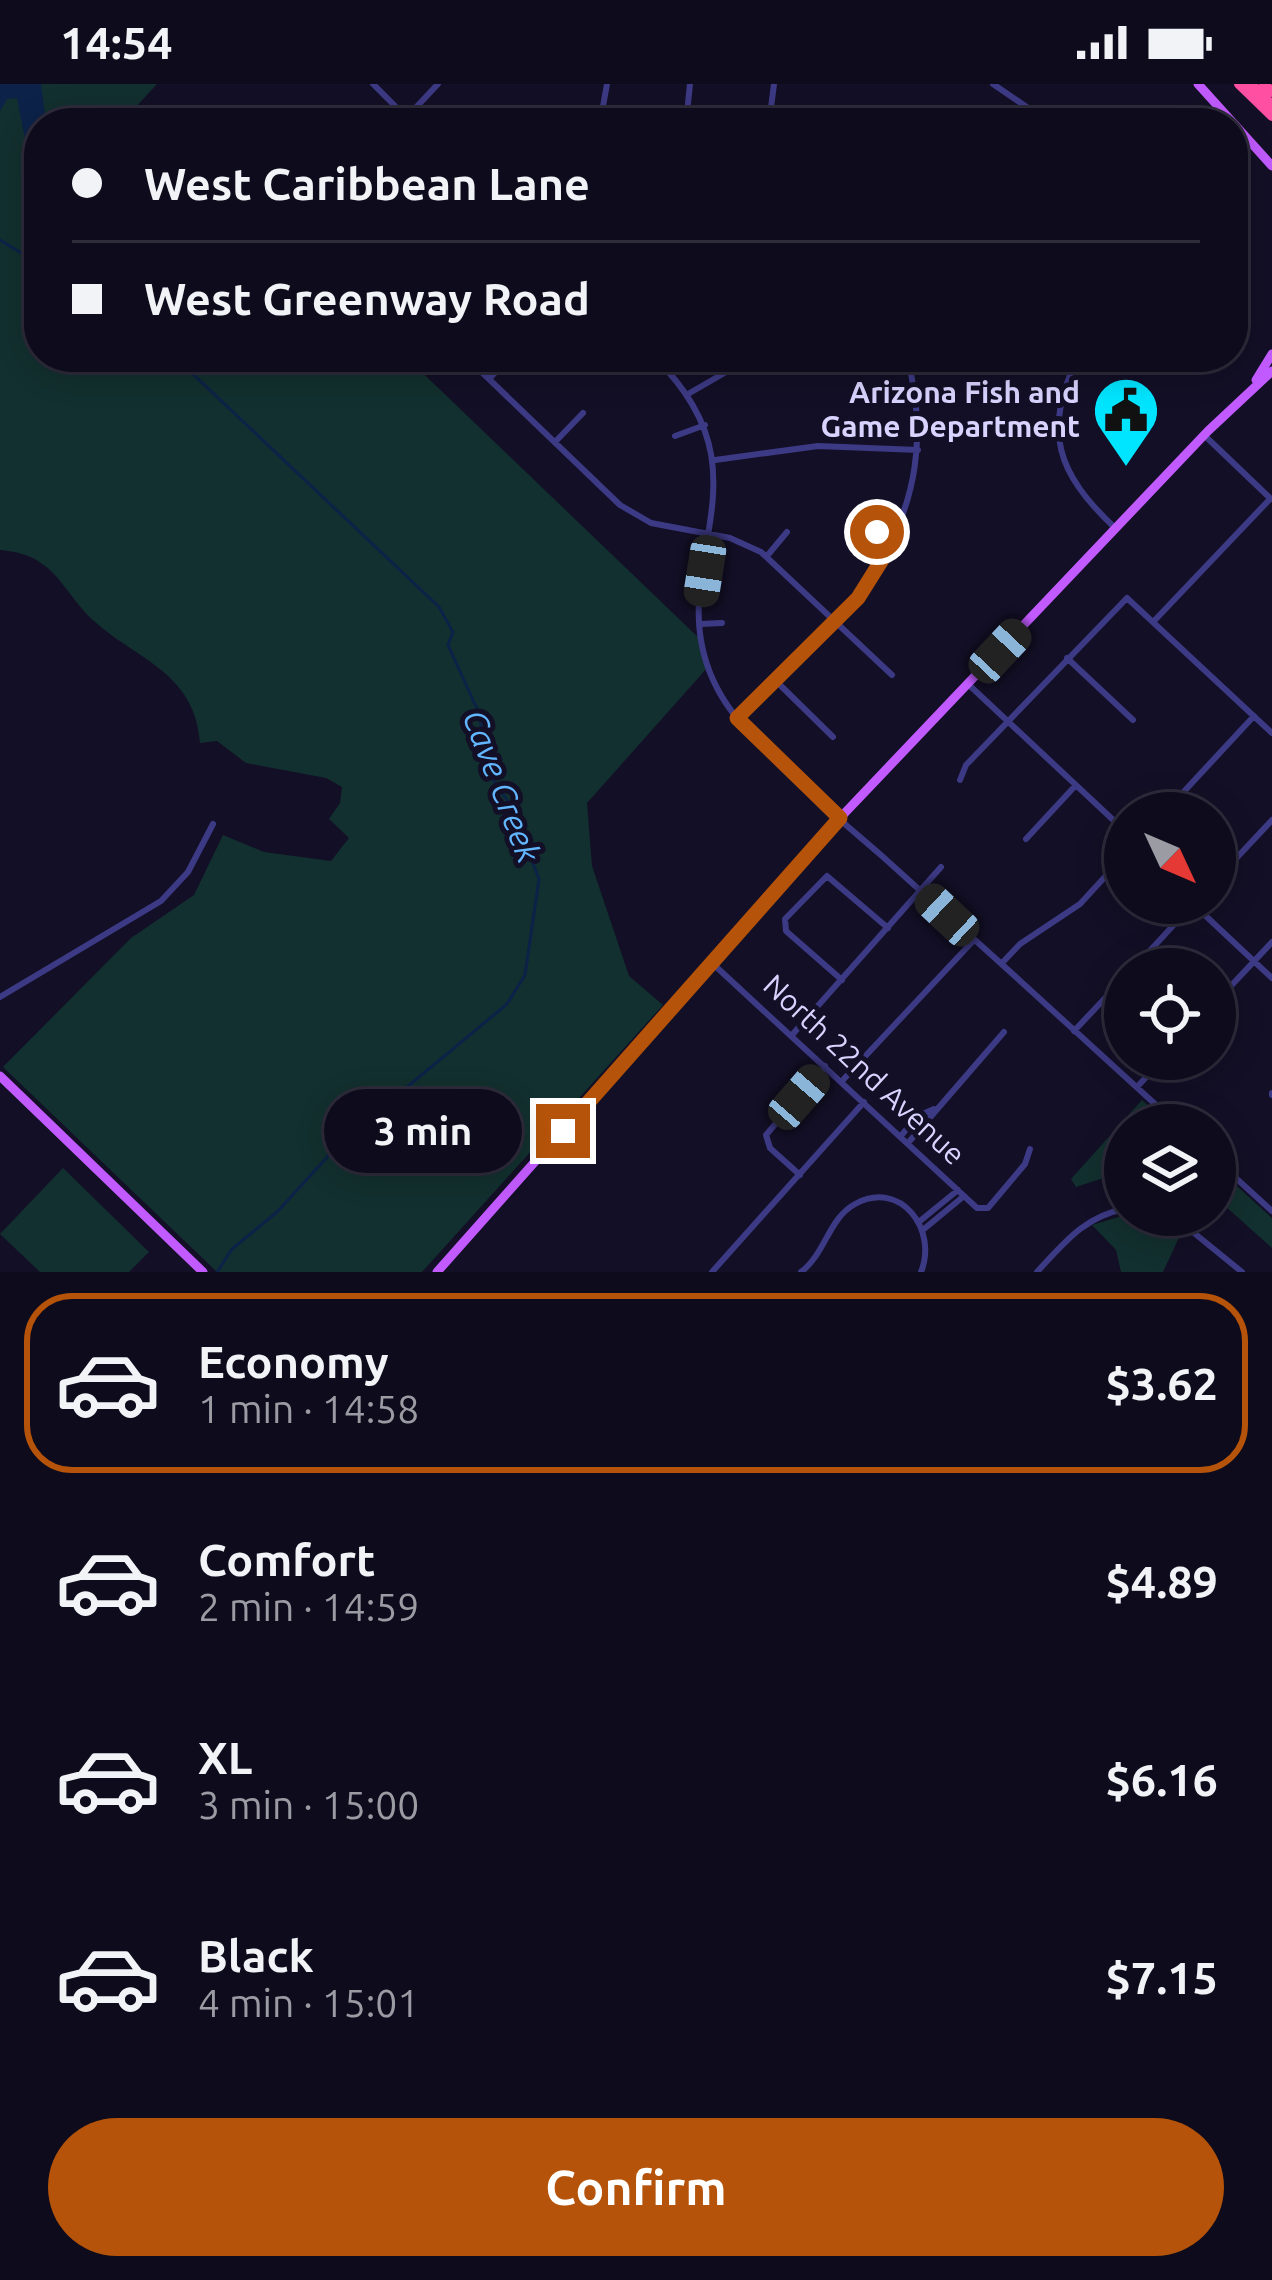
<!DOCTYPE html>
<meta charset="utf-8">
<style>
:root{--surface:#0e0b1c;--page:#171425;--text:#f1f3f6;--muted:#9b9ba3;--line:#2e2b3b;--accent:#b45309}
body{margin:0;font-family:Ubuntu,sans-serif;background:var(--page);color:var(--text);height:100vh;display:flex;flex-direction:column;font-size:45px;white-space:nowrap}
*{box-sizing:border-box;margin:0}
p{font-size:39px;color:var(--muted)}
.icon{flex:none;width:66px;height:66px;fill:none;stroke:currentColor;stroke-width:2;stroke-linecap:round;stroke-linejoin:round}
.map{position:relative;height:1188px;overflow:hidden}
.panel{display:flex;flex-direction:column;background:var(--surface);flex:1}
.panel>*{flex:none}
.banner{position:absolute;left:24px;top:24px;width:1224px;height:264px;border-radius:48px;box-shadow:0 6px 30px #0003,0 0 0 3px var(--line);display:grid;align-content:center;height:264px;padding:0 48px;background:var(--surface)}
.needle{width:78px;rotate:134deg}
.fabs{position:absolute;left:1104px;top:708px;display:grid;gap:24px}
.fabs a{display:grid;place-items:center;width:132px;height:132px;border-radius:50%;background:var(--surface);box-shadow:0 6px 30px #0003,0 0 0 3px var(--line);font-size:60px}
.end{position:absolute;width:54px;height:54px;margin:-27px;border:15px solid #b45309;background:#fff;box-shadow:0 0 0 6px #fff}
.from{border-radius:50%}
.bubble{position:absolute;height:84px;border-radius:42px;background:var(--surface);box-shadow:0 6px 30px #0003,0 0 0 3px var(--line);font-size:39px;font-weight:700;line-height:84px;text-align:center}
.car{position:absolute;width:36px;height:72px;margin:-36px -18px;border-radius:15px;box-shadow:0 0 9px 3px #0007;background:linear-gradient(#222 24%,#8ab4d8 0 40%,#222 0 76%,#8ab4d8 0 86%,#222 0)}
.banner b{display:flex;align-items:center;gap:42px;height:114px;font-size:45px}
.banner b+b{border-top:3px solid var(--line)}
.banner i{width:30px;height:30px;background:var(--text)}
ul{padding:21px 0 0;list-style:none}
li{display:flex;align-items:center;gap:36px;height:180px;margin:0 24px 18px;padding:0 24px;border:6px solid transparent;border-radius:48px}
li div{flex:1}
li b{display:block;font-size:45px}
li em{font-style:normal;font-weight:700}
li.selected{border-color:var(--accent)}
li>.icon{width:108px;height:108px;stroke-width:1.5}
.primary-button{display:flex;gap:24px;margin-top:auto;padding:24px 48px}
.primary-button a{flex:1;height:138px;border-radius:72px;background:var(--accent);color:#fff;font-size:48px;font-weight:700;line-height:138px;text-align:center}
.status{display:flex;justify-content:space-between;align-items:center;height:84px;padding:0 60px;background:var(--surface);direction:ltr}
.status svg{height:33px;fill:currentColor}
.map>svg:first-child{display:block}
</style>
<div class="status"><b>14:54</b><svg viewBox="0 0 49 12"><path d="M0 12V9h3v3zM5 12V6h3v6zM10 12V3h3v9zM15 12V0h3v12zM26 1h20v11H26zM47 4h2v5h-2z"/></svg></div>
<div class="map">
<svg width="1272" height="1188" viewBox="0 0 1272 1188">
<rect width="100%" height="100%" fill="#130f26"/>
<path fill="#12302f" d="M0,0H157L121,39H39V273H406L701,556L708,583L587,719L592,782L629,892L663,921L422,1188H217L3,983L131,854L194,811L223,751L264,768L331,777L349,754L329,735L340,719L342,703L326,694L246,679L217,657L200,659C195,588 137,576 94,537C61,507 56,470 0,466Z
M1142,1016L1170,1041H1125V1087L1076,1103L1071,1095Z
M1215,1082L1272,1134V1164L1215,1113Z
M63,1084L149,1168L129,1188H40L0,1150Z
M1125,1131H1169L1168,1136L1184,1143L1163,1188H1121L1116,1166L1092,1141Z"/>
<path fill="#0c2248" d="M0,0H41L46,39H39V67L26,60L17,14L7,15L0,27Z"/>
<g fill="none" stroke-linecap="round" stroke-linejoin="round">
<path stroke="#0c2248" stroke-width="3" d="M0,156L39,180
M175,273L439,523L453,548L448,561L478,627L493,696L510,720L539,795L525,891L507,920L342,1057L277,1128L232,1165L217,1188"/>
<path stroke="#3d3a85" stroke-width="6" d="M373,0L412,39
M993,0L1050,39
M406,34L438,0
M600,39L607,0
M686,39L690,0
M769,39L774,0
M466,273L620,421L651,439L730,454L761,468L892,591
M654,273C781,395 655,485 717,604C745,659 834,730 882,772C981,861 1080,951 1178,1041
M760,273L767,287
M853,273L857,283
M1078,273C1042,348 1057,389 1115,444
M489,295L510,273
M688,310L752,273
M1204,351L1271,415
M675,352L705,341
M555,358L583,329
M715,376L818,362L918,366
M877,448L895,455
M767,472L787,448
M1154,537L1270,415
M701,540L722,539
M1067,574L1133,636
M777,598L833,653
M968,600L1125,747
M737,635C850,536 950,435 907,273
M960,696L966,681L1127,514L1272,649
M1164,729L1254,632
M1026,755L1076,701
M1215,797L1272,736
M1193,820L1272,894
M712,879L977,1124H988L1025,1080L1030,1065
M1002,879L1020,860L1080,820L1125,771
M1133,885L1194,819
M842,896L786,847L785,835L827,792L888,844
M0,913L161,817L188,788L213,740
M1215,919L1272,858
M1074,947L1125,893
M792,951L941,783
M842,997L974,856
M1137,1003L1163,975
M1272,1009V1011
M901,1052L916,1033L934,1025
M908,1059L1004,948
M1215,1075L1272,1127
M800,1091L770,1064L766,1051L825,982
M1172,1131L1242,1188
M920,1137L958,1106
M924,1145L964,1112
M712,1188L864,1018
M801,1188C826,1169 828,1135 855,1120C901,1095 938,1146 921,1188
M1037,1188C1064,1159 1085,1132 1125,1125"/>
<path stroke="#c25bff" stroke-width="9" d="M1198,0L1272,82
M1256,296L1272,270
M0,992L203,1188
M437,1188L840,734L1208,347L1272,287"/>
<path stroke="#ff4fa3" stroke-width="10" d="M1239,0L1272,32
M1251,0L1272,21
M1264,0L1272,8"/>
</g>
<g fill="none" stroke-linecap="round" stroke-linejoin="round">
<path stroke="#b45309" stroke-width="15" d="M563,1047L840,734L737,634L858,514L895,455L877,448"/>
</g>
<defs>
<symbol id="civic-pin" viewBox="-11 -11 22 30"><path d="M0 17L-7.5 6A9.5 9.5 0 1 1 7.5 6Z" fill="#00e5ff" stroke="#130f26"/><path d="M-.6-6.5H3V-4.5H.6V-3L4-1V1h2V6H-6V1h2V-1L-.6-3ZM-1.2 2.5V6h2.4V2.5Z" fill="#111"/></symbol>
</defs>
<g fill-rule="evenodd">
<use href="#civic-pin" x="1088" y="288" width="76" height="104"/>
</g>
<g text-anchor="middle" stroke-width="10" stroke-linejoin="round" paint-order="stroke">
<g font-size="30" font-weight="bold" fill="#d9d4ff" stroke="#130f26" text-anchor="end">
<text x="1080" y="319">Arizona Fish and<tspan x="1080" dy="34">Game Department</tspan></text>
</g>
<g font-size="30" fill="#d9d4ff" stroke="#130f26">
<text transform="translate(864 986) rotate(43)" y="10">North 22nd Avenue</text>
</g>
<g font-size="33" font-style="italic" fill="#62b6ff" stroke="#130f26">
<text transform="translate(502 702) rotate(69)" y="12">Cave Creek</text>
</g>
</g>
</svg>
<div class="fabs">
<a><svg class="needle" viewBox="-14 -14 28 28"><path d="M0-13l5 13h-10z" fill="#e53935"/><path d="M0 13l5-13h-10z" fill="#9b9ba3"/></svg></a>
<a><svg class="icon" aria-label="locate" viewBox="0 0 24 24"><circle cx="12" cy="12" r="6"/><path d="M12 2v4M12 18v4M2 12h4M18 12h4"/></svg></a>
<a><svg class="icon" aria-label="layers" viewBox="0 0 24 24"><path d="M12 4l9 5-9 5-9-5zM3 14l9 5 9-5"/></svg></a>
</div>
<i class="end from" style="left:877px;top:448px"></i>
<i class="end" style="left:563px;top:1047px"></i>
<div class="bubble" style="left:324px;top:1005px;width:198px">3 min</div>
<i class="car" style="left:705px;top:487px;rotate:189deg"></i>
<i class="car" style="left:1000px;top:567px;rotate:43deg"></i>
<i class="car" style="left:947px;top:831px;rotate:313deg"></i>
<i class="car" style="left:799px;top:1013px;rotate:41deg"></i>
<div class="banner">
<b><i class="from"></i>West Caribbean Lane</b>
<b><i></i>West Greenway Road</b>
</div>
</div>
<section class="panel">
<ul>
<li class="selected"><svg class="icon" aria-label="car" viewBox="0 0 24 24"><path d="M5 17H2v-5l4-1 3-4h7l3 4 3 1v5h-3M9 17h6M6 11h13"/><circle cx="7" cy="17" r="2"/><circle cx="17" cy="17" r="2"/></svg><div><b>Economy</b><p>1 min · 14:58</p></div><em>$3.62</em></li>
<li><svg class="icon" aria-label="car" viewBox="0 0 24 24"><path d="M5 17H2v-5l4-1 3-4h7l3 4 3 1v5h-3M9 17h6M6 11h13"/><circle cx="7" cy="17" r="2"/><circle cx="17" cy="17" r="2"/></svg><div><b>Comfort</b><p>2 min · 14:59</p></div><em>$4.89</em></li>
<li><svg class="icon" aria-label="car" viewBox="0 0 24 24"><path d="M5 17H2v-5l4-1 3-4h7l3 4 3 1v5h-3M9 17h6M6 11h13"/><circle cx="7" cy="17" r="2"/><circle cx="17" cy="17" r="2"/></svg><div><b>XL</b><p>3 min · 15:00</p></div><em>$6.16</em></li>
<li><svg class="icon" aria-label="car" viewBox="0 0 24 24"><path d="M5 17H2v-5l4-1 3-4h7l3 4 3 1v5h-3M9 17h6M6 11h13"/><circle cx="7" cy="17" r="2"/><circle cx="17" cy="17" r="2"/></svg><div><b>Black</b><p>4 min · 15:01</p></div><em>$7.15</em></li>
</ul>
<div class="primary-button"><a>Confirm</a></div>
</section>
